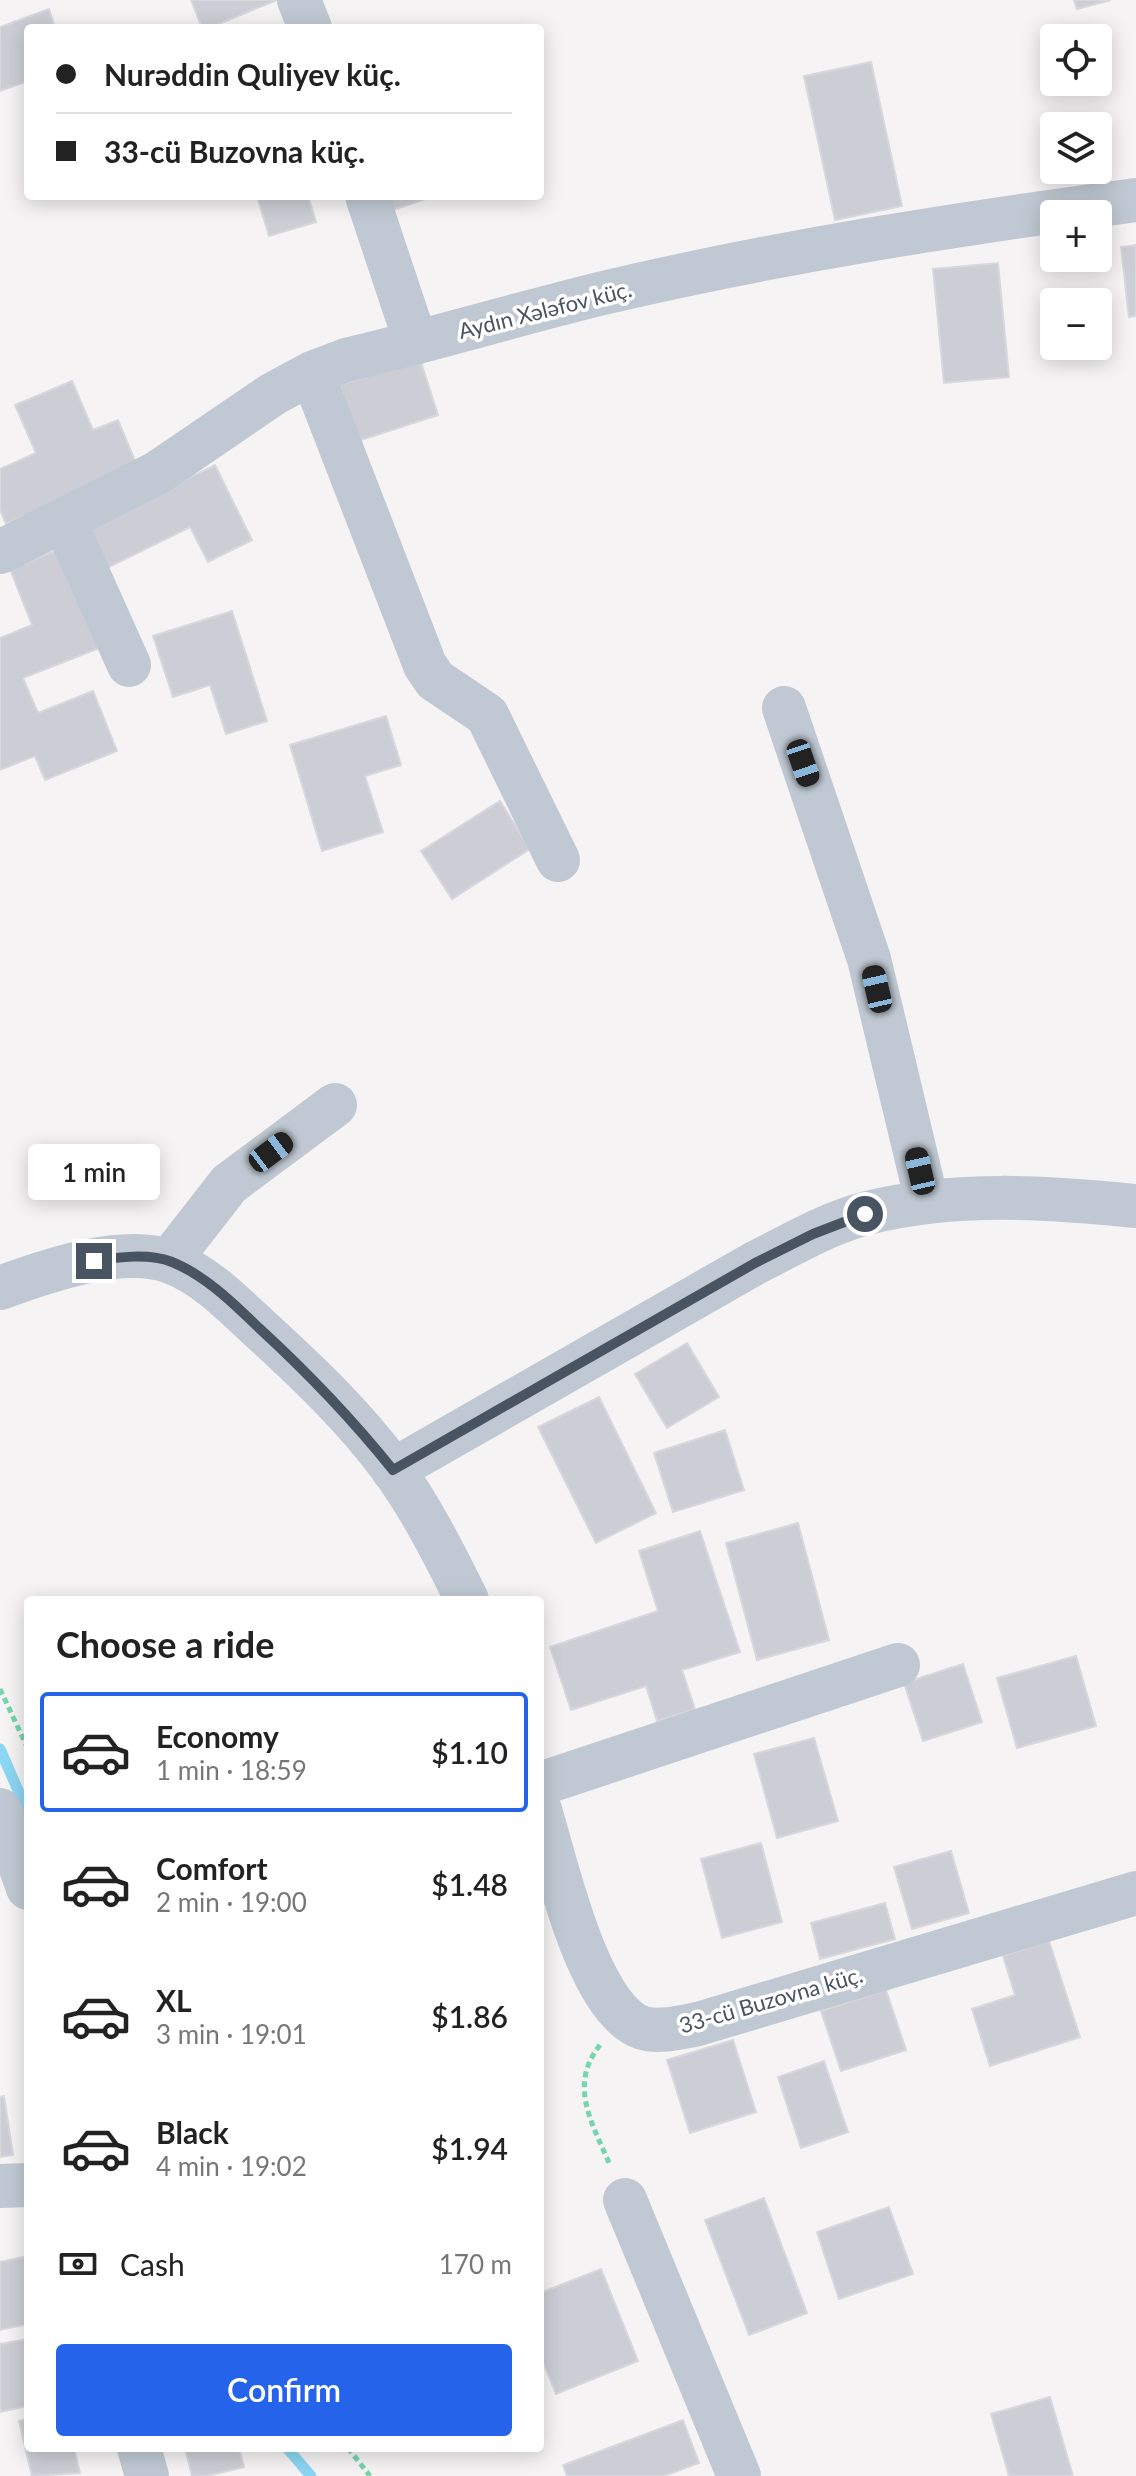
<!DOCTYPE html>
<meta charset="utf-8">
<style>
:root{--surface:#fff;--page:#f2f2f2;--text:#222;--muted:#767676;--line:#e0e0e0;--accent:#2563eb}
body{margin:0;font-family:Lato,sans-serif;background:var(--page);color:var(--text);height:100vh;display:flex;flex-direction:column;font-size:30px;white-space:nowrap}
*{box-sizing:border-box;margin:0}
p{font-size:26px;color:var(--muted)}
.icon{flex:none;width:44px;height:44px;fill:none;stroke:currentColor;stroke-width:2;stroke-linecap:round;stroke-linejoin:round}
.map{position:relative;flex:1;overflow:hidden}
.drawer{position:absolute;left:24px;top:1596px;width:520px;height:856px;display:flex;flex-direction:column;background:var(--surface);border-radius:8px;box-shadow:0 4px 20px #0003}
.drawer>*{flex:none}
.hud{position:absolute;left:24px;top:24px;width:520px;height:176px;border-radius:8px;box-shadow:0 4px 20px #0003;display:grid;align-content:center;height:176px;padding:0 32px;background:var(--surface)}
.buttons{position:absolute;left:1040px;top:24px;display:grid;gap:16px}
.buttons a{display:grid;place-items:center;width:72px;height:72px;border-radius:8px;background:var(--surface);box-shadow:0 4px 20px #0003;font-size:40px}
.end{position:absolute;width:36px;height:36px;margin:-18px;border:10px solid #495462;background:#fff;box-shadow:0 0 0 4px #fff}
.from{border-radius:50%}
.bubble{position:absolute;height:56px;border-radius:8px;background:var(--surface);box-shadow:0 4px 20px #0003;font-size:26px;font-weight:600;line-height:56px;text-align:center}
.car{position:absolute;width:24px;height:48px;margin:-24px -12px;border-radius:10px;box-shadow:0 0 6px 2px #0007;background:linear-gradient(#222 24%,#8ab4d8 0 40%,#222 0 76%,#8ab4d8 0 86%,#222 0)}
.hud b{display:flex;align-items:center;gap:28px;height:76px;font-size:30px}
.hud b+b{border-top:2px solid var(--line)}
.hud i{width:20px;height:20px;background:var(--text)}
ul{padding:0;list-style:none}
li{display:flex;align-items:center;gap:24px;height:120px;margin:0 16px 12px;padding:0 16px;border:4px solid transparent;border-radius:8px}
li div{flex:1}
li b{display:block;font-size:30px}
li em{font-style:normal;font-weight:600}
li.active{border-color:var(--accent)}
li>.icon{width:72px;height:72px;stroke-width:1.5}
h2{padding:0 32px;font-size:36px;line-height:96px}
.pay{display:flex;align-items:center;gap:20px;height:88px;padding:0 32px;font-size:30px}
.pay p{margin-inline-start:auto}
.primary-button{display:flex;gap:16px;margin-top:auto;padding:16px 32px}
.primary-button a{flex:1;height:92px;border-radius:8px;background:var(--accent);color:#fff;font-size:32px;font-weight:600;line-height:92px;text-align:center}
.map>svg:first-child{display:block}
</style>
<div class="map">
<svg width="1136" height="2476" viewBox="0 0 1136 2476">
<rect width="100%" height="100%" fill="#f5f3f3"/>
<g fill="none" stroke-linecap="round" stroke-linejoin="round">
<path stroke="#8bd6f3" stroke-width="11" d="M0,1749L28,1813
M287,2448L311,2476"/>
</g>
<path fill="#cdced5" stroke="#d7d8de" stroke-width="2" d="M191,0H277L209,28H202Z
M1074,0H1111L1077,9Z
M49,9L55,28H28V81L0,91V27Z
M871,62L902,206L835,220L804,76Z
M257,196H308L316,222L269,236Z
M388,196H434L393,210Z
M1136,245V316L1129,317L1121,247Z
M998,263L1009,377L944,383L933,269Z
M420,359L438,415L358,441L340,385Z
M72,381L93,430L118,420L138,468L6,524L0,510V469L36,453L15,405Z
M215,465L252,540L208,562L190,527L107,568L87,528Z
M62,548L102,647L23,678L38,713L93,691L117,751L45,780L35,756L0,770V638L32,625L10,569Z
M232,611L267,721L226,734L210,685L173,697L153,636Z
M386,716L401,765L365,776L383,832L322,851L290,745Z
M500,801L530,849L452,899L421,851Z
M687,1343L719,1397L667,1428L635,1374Z
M599,1397L656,1513L596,1543L538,1427Z
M725,1430L744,1490L673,1512L654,1453Z
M798,1523L829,1640L757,1660L726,1543Z
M700,1531L740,1652L682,1670L695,1709L657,1721L646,1686L571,1710L550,1647L658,1611L639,1551Z
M1076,1656L1096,1726L1017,1748L997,1678Z
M963,1664L982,1722L923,1741L904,1683Z
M814,1738L838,1821L777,1838L754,1754Z
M761,1843L782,1922L722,1938L701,1859Z
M951,1851L969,1913L912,1929L894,1867Z
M885,1903L895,1939L820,1959L811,1923Z
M1049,1941L1080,2037L990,2066L972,2009L1015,1995L1003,1956Z
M886,1990L906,2050L841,2071L821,2011Z
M733,2040L756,2112L690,2133L667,2060Z
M824,2061L848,2132L801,2148L778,2077Z
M4,2096L13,2155L0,2157V2097Z
M764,2198L807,2313L749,2335L705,2220Z
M889,2207L913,2274L839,2299L817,2232Z
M28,2256V2324L0,2330V2262Z
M601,2269L638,2361L556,2394L540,2354V2293Z
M28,2339V2406L0,2412V2344Z
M1050,2397L1073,2476H1009L991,2414Z
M28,2419V2448H74L80,2473L32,2476L19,2421Z
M683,2420L699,2463L664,2476H567L563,2465Z
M185,2448H239L244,2467L207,2476H192Z"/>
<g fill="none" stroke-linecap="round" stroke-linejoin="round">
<path stroke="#75d5ac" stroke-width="5" stroke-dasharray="6 4" stroke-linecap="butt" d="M0,1689L28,1749
M600,2045C568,2085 592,2123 610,2165
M348,2448L370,2476"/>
<path stroke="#c0c9d3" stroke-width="44" d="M299,0L310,28
M367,196L416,343
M312,373L425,665L435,680L487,715L558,860
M64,520L129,665
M0,552L157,473L273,394L312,373L346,360C431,340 514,315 599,294C776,252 956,224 1136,200
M784,708L869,959L927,1202
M169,1261L229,1184L335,1105
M393,1470L755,1263C791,1245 828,1223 867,1213C956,1191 1046,1197 1136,1206
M540,1784L898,1665
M0,1810L28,1888
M0,2186L28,2185
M625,2200L739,2476
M139,2448L147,2476"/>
<path stroke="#c0c9d3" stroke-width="44" d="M0,1288C46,1271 123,1244 171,1262C205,1275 232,1303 258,1327C306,1371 354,1416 392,1468C421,1508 445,1555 467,1600
M540,1810C556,1862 588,2011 643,2028C660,2033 681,2027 698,2024L1136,1893"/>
</g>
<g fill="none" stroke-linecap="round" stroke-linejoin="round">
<path stroke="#495462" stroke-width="10" d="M94,1261C118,1257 149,1253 172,1262C206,1276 233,1303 259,1328C307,1372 352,1419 393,1470L755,1263L813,1234L865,1214"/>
</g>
<g text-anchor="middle" stroke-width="7" stroke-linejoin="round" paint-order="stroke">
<g font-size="22" fill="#495462" stroke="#fff">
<text transform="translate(545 310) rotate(-14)" y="8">Aydın Xələfov küç.</text>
<text transform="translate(771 2000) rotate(-16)" y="8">33-cü Buzovna küç.</text>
</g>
</g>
</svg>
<div class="buttons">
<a><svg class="icon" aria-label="locate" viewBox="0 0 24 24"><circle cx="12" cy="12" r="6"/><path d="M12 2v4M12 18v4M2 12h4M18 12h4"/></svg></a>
<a><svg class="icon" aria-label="layers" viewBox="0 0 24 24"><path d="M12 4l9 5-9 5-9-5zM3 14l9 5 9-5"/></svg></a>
<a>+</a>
<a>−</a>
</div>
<i class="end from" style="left:865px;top:1214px"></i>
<i class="end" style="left:94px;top:1261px"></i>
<div class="bubble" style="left:28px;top:1144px;width:132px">1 min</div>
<i class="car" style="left:803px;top:763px;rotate:161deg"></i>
<i class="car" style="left:877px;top:989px;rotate:347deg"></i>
<i class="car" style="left:271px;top:1152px;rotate:53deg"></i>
<i class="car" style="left:920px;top:1171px;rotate:347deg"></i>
<div class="hud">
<b><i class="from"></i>Nurəddin Quliyev küç.</b>
<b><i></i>33-cü Buzovna küç.</b>
</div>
<section class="drawer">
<h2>Choose a ride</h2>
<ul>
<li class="active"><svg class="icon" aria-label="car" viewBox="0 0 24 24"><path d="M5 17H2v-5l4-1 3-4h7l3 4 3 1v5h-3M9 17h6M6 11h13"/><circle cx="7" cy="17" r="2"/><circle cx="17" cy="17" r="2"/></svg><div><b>Economy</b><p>1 min · 18:59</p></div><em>$1.10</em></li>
<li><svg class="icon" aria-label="car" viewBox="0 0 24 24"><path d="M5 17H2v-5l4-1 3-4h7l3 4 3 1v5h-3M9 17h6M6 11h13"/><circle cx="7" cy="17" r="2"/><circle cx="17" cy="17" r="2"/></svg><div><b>Comfort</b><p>2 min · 19:00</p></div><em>$1.48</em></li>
<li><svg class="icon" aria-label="car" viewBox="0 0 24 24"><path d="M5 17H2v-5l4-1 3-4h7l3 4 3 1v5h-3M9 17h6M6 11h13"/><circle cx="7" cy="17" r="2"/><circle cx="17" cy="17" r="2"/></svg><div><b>XL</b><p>3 min · 19:01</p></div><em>$1.86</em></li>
<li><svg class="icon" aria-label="car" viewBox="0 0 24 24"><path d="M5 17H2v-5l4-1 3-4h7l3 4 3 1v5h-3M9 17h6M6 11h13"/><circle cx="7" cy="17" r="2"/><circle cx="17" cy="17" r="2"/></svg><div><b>Black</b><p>4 min · 19:02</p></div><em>$1.94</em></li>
</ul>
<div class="pay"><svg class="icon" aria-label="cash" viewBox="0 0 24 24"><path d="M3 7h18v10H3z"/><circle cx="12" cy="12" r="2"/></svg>Cash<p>170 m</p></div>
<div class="primary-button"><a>Confirm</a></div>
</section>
</div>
